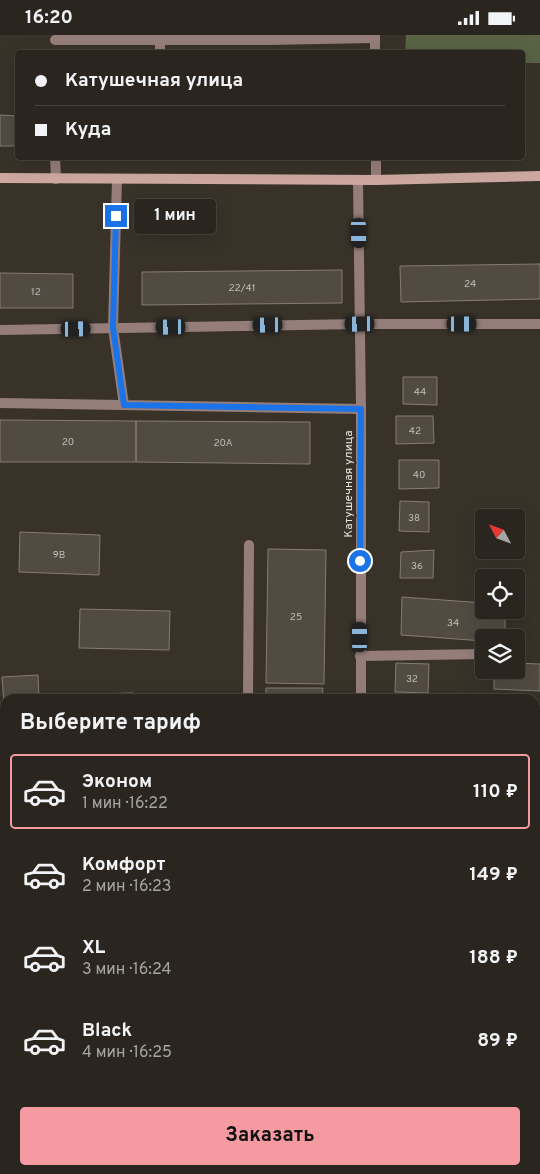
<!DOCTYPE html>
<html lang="ru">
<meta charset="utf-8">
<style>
:root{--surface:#2a261f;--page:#322e28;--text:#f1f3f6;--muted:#a5a5a4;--line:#46433d;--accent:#f49aa0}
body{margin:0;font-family:Overpass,sans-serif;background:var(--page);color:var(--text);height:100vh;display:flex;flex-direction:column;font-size:19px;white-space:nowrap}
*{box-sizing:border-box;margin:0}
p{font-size:16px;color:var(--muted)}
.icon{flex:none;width:28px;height:28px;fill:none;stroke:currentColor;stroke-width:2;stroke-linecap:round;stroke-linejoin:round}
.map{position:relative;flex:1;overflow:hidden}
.side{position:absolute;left:0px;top:659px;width:540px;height:481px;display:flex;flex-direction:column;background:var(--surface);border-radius:15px 15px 0 0;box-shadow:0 5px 20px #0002,0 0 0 1px var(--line)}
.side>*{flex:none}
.hud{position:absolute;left:15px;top:15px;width:510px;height:110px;border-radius:5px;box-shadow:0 5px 20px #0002,0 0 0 1px var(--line);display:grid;align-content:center;height:110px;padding:0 20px;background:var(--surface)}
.needle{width:32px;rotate:311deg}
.controls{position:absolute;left:475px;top:474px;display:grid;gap:10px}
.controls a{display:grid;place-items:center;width:50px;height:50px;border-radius:5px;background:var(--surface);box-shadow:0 5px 20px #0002,0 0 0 1px var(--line);font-size:25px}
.end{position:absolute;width:22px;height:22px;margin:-11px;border:6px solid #1a73e8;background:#fff;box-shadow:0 0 0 2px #fff}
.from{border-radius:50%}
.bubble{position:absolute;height:35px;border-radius:5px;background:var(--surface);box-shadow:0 5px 20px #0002,0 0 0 1px var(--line);font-size:16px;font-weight:700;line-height:35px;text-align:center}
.car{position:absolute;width:15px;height:30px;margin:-15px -8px;border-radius:6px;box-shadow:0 0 4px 1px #0007;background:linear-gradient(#222 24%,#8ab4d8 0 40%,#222 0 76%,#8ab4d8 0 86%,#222 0)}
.hud b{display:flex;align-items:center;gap:18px;height:48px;font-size:19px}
.hud b+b{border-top:1px solid var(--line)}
.hud i{width:12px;height:12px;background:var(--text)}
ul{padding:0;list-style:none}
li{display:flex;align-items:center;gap:15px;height:75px;margin:0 10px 8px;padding:0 10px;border:2px solid transparent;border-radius:5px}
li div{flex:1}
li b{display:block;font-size:19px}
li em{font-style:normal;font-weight:700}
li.selected{border-color:var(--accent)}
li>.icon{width:45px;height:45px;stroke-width:1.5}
h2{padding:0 20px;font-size:22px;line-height:60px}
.button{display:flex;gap:10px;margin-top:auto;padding:10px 20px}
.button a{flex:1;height:58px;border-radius:5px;background:var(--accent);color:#111;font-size:20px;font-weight:700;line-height:58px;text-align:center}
.status{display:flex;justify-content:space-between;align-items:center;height:35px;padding:0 25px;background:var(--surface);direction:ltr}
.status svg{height:14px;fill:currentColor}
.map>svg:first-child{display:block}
</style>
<div class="status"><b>16:20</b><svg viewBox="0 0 49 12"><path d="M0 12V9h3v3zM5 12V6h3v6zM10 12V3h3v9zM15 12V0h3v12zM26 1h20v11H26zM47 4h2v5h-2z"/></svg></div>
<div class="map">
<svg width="540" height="1139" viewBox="0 0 540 1139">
<rect width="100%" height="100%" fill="#383229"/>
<path fill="#576344" d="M406,0H540V28H523L522,18L405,17Z
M535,699H540V737H535Z
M535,1083H540V1123L535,1121Z"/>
<path fill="#524b42" stroke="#857d73" d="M0,80L18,81V111H0Z
M540,229V264L401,267L400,231Z
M342,235V268L142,270V237Z
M0,238L73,239V273H0Z
M403,342H437V370L403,369Z
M396,381H433L434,408L396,409Z
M0,385L136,386V427H0Z
M136,386L310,387V429L136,427Z
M399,425H439V453L399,454Z
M400,466L429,467V497L399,496Z
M20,497L100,500L99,540L19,537Z
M268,514L326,515L324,649L266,648Z
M434,515L433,543H400L401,517Z
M402,562L484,568V575H505V602H484V606L401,600Z
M80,574L170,576L169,615L79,613Z
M396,628L429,629L428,658L395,657Z
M516,628L540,629V656L494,654V635H516Z
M38,640L39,664H5V669H4L2,642Z
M266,653H323L322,664H266Z
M133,658V664H91V659Z
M5,671V698H3L2,672Z
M535,761H540V823L535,822Z
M535,1020H540V1045H535Z
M3,1025H5V1049H2Z
M405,1135H455V1139H405Z
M491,1135H534V1139H490Z"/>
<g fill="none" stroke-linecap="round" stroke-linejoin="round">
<path stroke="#957e79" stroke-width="10" d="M267,0V5L375,3
M55,5H267
M160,18V5
M55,122L56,144
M117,144L113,293L124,370
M0,295L360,289H540
M0,368L361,374
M360,621L484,619
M248,664L249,510
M535,688H540
M535,749H540
M0,825H4L0,966
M535,838L540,839"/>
<path stroke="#957e79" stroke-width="10" d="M375,0V18
M376,122V145
M358,145L361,374V664
M363,1139V1135"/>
<path stroke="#cca8a1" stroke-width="10" d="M0,143L376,145L540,141
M0,975H5
M535,985H540"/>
</g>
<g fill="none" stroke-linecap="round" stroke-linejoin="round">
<path stroke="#1a73e8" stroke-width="6" d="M116,181L113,293L124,370L361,374L360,526"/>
</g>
<g text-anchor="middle" stroke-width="5" stroke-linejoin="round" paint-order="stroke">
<g font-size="10" fill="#c2beb8">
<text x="470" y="252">24</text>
<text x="242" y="256">22/41</text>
<text x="36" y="260">12</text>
<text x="420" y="360">44</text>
<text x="415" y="399">42</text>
<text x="68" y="410">20</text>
<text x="223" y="411">20А</text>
<text x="419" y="443">40</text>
<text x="414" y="486">38</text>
<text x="59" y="523">9В</text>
<text x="417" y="534">36</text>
<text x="296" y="585">25</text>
<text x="453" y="591">34</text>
<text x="412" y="647">32</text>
</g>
<g font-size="12" fill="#e8e4df" stroke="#383229">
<text transform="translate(348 449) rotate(-90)" y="4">Катушечная улица</text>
</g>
</g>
</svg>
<div class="controls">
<a><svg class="needle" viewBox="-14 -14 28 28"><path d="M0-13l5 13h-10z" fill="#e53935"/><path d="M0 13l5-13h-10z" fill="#a5a5a4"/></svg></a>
<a><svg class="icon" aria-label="locate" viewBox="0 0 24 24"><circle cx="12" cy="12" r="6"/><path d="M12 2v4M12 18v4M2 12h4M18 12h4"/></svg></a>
<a><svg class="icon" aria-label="layers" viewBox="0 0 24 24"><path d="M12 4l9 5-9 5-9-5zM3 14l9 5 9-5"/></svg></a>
</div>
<i class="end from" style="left:360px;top:526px"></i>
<i class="end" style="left:116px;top:181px"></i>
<div class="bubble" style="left:134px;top:164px;width:82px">1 мин</div>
<i class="car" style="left:359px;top:198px;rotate:179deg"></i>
<i class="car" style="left:360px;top:289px;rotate:269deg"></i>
<i class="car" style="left:462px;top:289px;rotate:90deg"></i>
<i class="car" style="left:268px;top:290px;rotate:269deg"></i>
<i class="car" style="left:171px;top:292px;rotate:269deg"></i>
<i class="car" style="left:76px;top:294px;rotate:89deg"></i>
<i class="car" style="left:360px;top:602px;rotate:0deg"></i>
<div class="hud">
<b><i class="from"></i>Катушечная улица</b>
<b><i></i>Куда</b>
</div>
<section class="side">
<h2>Выберите тариф</h2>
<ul>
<li class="selected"><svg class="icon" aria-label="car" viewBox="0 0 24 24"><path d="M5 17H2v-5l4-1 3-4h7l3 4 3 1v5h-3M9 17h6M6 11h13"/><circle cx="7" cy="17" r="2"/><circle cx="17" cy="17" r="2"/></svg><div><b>Эконом</b><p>1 мин · 16:22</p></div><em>110 ₽</em></li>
<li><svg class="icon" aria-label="car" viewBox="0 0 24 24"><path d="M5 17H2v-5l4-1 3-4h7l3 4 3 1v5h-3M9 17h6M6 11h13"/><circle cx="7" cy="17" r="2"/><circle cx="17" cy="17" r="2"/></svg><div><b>Комфорт</b><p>2 мин · 16:23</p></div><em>149 ₽</em></li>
<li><svg class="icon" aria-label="car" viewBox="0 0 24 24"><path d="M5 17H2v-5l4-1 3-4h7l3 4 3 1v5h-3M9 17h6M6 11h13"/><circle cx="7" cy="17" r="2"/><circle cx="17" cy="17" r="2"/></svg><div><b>XL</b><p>3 мин · 16:24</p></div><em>188 ₽</em></li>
<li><svg class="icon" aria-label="car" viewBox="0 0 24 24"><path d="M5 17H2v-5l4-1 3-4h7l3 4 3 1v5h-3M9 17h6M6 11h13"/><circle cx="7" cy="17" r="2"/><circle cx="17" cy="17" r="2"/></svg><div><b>Black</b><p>4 мин · 16:25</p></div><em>89 ₽</em></li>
</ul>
<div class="button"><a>Заказать</a></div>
</section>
</div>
